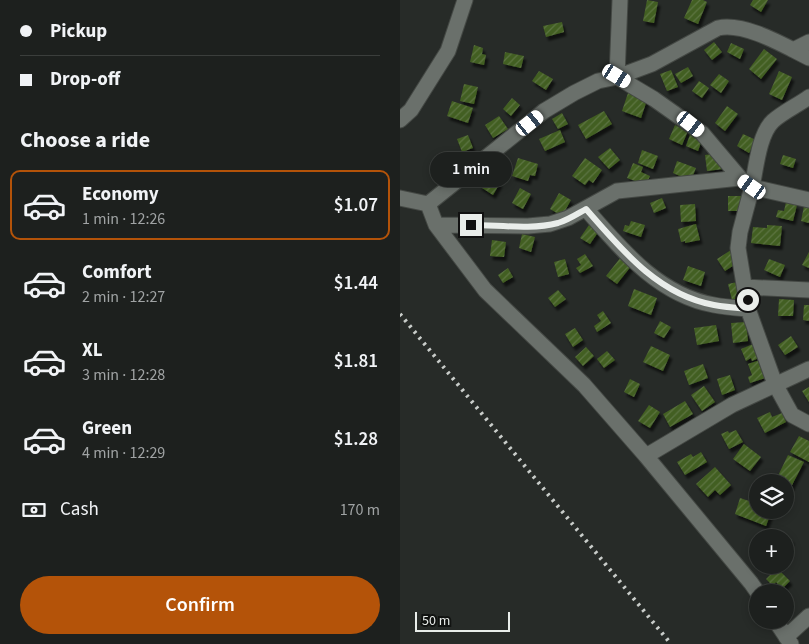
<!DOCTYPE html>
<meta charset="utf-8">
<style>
:root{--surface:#1d201e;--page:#252827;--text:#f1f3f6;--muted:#a0a3a4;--line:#3b3e3c;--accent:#b45309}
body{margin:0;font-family:"Source Sans 3",sans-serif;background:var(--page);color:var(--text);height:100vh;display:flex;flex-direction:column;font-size:19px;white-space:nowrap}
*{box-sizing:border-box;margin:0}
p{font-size:16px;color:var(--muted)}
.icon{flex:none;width:28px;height:28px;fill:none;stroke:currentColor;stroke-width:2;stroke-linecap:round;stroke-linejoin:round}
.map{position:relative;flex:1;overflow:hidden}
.drawer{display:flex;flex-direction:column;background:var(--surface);width:400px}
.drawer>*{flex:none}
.hud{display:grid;align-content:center;height:110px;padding:0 20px;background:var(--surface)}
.controls{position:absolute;left:349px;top:474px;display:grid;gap:10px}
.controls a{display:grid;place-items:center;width:45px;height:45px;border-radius:50%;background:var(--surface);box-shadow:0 2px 8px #0003,0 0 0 1px var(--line);font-size:25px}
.scale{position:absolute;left:15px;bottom:12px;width:95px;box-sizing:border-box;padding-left:5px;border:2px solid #e9edea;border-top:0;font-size:14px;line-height:18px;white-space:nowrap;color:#e9edea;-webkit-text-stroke:4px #111311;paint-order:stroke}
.end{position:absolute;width:22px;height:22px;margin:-11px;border:6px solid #e9edea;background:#111;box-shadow:0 0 0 2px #111}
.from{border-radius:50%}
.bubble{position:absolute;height:35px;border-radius:18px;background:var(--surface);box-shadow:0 2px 8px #0003,0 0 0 1px var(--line);font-size:16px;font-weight:600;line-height:35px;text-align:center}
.car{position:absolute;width:15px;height:30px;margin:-15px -8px;border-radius:6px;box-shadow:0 0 4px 1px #0007;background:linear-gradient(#fff 24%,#345 0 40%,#fff 0 76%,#345 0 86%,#fff 0)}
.hud b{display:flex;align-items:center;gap:18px;height:48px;font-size:19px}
.hud b+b{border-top:1px solid var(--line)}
.hud i{width:12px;height:12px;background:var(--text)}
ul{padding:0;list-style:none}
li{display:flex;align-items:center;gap:15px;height:70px;margin:0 10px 8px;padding:0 10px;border:2px solid transparent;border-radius:10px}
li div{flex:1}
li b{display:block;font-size:19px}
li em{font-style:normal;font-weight:600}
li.active{border-color:var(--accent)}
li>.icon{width:45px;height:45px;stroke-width:1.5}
h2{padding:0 20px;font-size:22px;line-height:60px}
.pay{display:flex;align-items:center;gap:12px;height:55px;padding:0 20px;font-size:19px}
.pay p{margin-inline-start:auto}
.button{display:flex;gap:10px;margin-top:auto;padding:10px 20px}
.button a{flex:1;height:58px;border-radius:30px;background:var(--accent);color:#fff;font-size:20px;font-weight:600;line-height:58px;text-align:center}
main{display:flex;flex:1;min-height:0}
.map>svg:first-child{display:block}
</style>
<main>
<section class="drawer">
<div class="hud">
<b><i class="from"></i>Pickup</b>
<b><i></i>Drop-off</b>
</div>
<h2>Choose a ride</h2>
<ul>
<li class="active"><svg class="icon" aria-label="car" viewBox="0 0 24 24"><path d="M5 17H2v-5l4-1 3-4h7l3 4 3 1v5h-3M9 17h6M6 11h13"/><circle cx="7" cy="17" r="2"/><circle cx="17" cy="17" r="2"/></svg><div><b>Economy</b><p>1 min · 12:26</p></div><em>$1.07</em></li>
<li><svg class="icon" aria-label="car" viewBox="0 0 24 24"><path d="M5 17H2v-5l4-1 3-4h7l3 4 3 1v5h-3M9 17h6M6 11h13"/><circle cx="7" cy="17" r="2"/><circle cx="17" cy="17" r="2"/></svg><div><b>Comfort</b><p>2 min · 12:27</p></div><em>$1.44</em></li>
<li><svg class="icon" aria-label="car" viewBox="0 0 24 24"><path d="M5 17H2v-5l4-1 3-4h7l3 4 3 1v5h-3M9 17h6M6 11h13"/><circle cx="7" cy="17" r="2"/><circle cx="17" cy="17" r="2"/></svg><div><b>XL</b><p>3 min · 12:28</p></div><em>$1.81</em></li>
<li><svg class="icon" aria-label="car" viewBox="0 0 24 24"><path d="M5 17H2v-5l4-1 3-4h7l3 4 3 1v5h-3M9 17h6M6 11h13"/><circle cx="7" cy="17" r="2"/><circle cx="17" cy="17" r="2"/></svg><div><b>Green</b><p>4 min · 12:29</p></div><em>$1.28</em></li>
</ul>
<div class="pay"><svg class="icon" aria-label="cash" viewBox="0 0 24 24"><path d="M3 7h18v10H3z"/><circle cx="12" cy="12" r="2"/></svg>Cash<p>170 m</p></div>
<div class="button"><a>Confirm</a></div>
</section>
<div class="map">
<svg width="409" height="644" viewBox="0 0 409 644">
<defs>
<pattern id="building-hatch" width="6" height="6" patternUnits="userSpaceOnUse" patternTransform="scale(1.25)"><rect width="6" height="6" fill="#425e22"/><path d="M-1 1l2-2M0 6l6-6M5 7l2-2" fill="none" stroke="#5d7542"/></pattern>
<filter id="shadow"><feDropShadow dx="2.5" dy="4" stdDeviation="1" flood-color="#0009"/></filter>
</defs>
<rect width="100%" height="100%" fill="#272b28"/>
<path fill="url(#building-hatch)" filter="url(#shadow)" d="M247,0L258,2L254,23L243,21Z
M292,0H303L307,2L298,24L284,18Z
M353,0H368L361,12L350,5Z
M162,22L164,32L146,37L143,26Z
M314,42L322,52L312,60L304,50Z
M331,43L344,49L340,59L327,52Z
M74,45L83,48L82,54L86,55L84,65L70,62Z
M364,49L377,59L361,79L349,69Z
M105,52L124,56L121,68L103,64Z
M288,67L293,76L281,83L275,74Z
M271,70L278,87L267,91L260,74Z
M139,71L153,79L146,90L132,81Z
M379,71L392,77L382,100L369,94Z
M319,74L329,81L321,93L310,85Z
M299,81L309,88L302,98L292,91Z
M64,84L78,87L74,104L60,101Z
M229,90L248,97L241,118L222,111Z
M112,98L120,105L111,116L103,109Z
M52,101L73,108L68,123L47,116Z
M327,106L338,114L325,131L315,123Z
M204,111L212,124L186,139L178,125Z
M162,113L168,124L158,129L152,119Z
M99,116L108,129L93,138L85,125Z
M275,125L288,131L282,145L269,139Z
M160,130L165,142L145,151L139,139Z
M291,132L303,137L298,151L286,146Z
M343,134L356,140L349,153L337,146Z
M68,135L73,148L62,152L57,139Z
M210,148L220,160L209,169L198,157Z
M242,150L258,156L253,169L238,163Z
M320,153L323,169L307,171L305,155Z
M383,155L396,159L393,168L380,164Z
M118,158L138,164L135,176L130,175L128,181L112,176Z
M185,158L202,170L193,183L189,180L185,185L172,176Z
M277,161L296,168L289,185L282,177L273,173Z
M233,163L243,167L241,172L250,176L246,185L227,178Z
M87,175L100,183L93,195L79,186Z
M120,188L131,194L123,209L112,203Z
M159,193L171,200L162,216L150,209Z
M328,196H343V211H328Z
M262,198L266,208L254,213L250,203Z
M386,202L397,205L393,221L376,217L378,210L384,211Z
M295,204L296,221L281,222L280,205Z
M404,206L409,207V223L401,221Z
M231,221L245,225L241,237L223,231L225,225L229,226Z
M296,224L300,240L285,243V241L281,242L278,229Z
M189,225L199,231L190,244L180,238Z
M367,225L382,226L380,246L351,243L353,227L367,228Z
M122,234L135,237L131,252L119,248Z
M92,240L106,242L104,257L90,256Z
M331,250L339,262L325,271L317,259Z
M409,252V268L402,265Z
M185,254L193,266L180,273L176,268L181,265L177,259Z
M221,257L232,265L217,284L206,276Z
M165,259L169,274L158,277L154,262Z
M369,259L385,265L380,277L364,270Z
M288,266L305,272L301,286L283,280Z
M108,268L113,277L103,283L98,275Z
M342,281L345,297L332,300L328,284Z
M234,289L257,298L251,315L228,306Z
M158,290L166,299L155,307L148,298Z
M379,299L394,300L393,316H378Z
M404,305H409V321L403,320Z
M203,311L211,323L197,332L194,326L201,321L197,315Z
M260,321L271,327L264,338L254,333Z
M346,322L348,341L333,343L331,323Z
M316,325L319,341L297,345L294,328Z
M175,328L183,340L173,347L165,334Z
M391,336L398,347L385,355L378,345Z
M361,341L366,355L352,361L351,358L346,361L341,349Z
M251,346L270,355L263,371L243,362Z
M186,347L194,356L183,366L175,357Z
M207,351L215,360L204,368L197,359Z
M366,358L371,376L350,383L348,377L352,375L348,364Z
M303,364L308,378L289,385L284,371Z
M330,375L335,390L322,395L317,379Z
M230,379L240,384L234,397L224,392Z
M304,386L315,402L302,411L291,395Z
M409,387V402L402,391Z
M285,401L293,414L270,427L263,414Z
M249,405L260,412L250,428L238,421Z
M370,412L372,417L382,413L386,422L365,433L357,418Z
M336,430L343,442L329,449L321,434L328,431L329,433Z
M399,436L409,441V462L390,452Z
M344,444L361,457L350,471L333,459Z
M301,452L307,462L285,475L277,462L291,454L293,457Z
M388,455L404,462L390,489L385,487V482H375Z
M315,467L331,485L320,495L315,490L308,497L296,484Z
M340,498L358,504V510H372L366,526L335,514Z
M380,532L392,540L385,550V538H376Z
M377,568L390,581L382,589L376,582L373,586L366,579Z"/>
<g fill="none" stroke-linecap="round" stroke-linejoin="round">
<defs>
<path id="minor" d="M220,0L217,77L254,99L302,133L340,178
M393,50L409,42
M0,120L11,110L48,51L65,0
M0,198L28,204L144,111L174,93L198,81L217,77L252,64L318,28C345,22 385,46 409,58
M409,200L352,187L340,232L338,248L348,309L375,384L392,415L409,424
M28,204L36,225L85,290L184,385L246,456L351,583L358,593
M186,209C221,249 258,295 314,305C325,307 337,308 348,309
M36,225L128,226L150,224L168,218L217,191L340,178L352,187C356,168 359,134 373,121C383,112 398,105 409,97
M345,287L409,290
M246,456L332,405L409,369
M375,620L391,644
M386,637L409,616"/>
</defs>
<use href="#minor" stroke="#444844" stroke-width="17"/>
<use href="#minor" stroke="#6a706b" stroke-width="15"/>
<path stroke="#c9cdca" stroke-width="4" stroke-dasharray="2.5 5" stroke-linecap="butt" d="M0,314L271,644"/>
</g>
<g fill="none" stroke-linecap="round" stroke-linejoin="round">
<path stroke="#e9edea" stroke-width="6" d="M71,225C99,225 131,230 158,223C168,220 177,214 186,209C221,249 258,295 314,305C325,307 337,308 348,309V300"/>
</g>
</svg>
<div class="controls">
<a><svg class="icon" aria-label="layers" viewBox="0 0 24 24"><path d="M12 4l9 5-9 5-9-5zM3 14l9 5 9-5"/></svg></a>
<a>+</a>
<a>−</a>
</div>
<div class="scale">50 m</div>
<i class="end from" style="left:348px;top:300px"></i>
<i class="end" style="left:71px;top:225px"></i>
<div class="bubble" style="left:30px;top:152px;width:82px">1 min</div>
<i class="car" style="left:217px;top:76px;rotate:121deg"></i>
<i class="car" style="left:130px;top:123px;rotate:51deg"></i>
<i class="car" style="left:291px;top:124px;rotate:128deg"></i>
<i class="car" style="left:352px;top:187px;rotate:305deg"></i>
</div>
</main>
